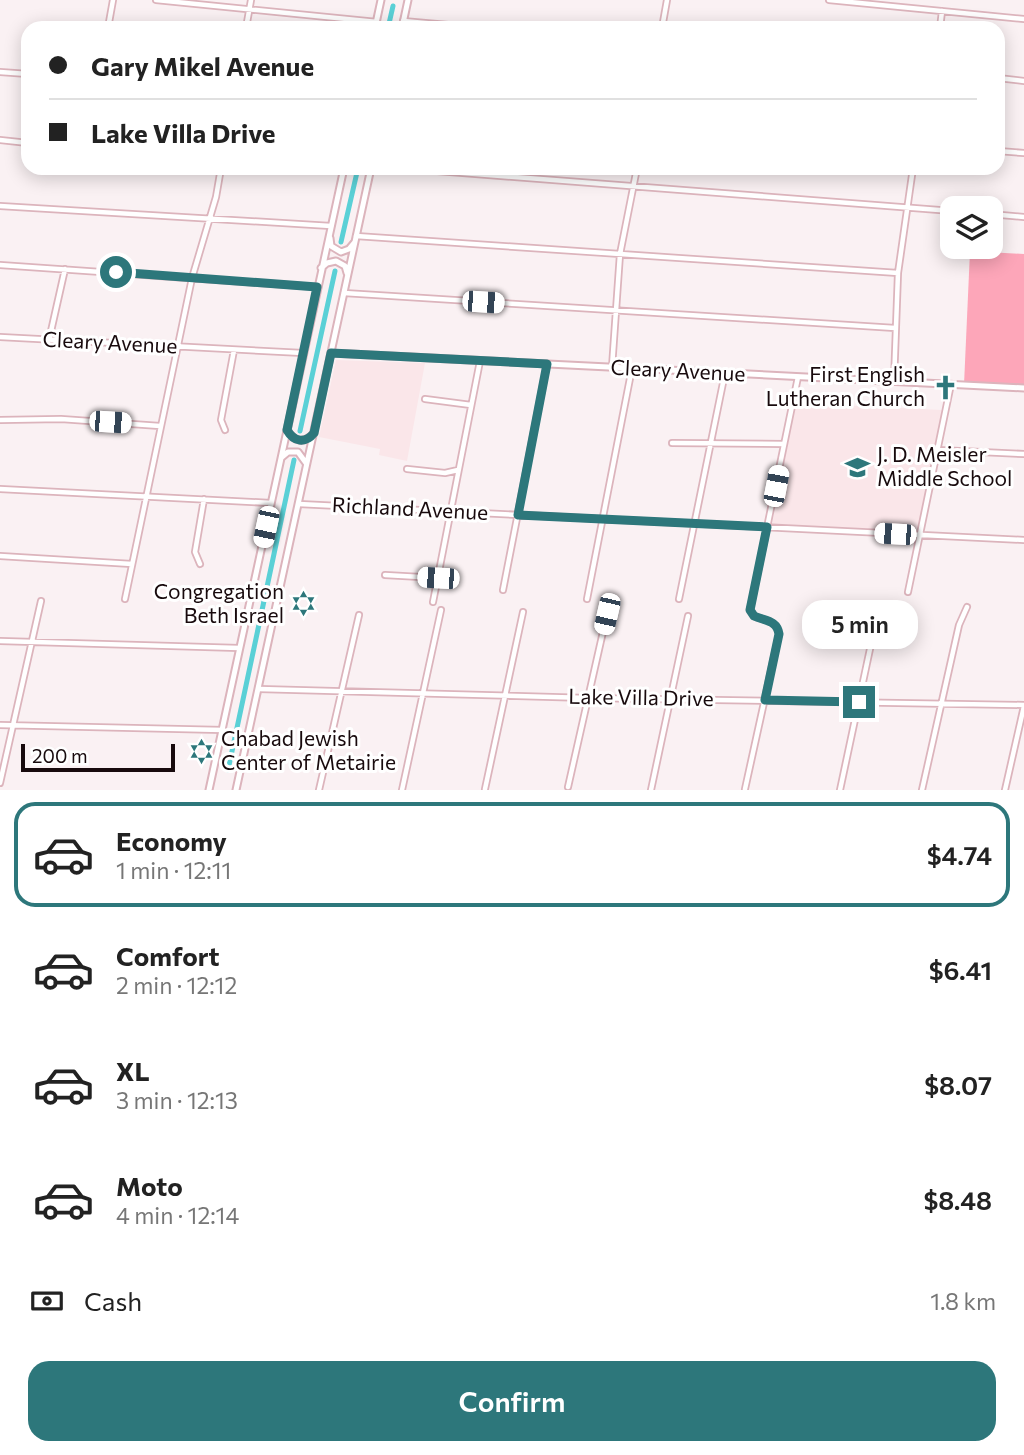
<!DOCTYPE html>
<meta charset="utf-8">
<style>
:root{--surface:#fff;--page:#f2f2f2;--text:#222;--muted:#767676;--line:#e0e0e0;--accent:#2d777b}
body{margin:0;font-family:Commissioner,sans-serif;background:var(--page);color:var(--text);height:100vh;display:flex;flex-direction:column;font-size:26px;white-space:nowrap}
*{box-sizing:border-box;margin:0}
p{font-size:23px;color:var(--muted)}
.icon{flex:none;width:38px;height:38px;fill:none;stroke:currentColor;stroke-width:2;stroke-linecap:round;stroke-linejoin:round}
.map{position:relative;height:790px;overflow:hidden}
.drawer{display:flex;flex-direction:column;background:var(--surface);flex:1}
.drawer>*{flex:none}
.hud{position:absolute;left:21px;top:21px;width:984px;height:154px;border-radius:21px;box-shadow:0 4px 18px #0003;display:grid;align-content:center;height:154px;padding:0 28px;background:var(--surface)}
.tools{position:absolute;left:940px;top:196px;display:grid;gap:14px}
.tools a{display:grid;place-items:center;width:63px;height:63px;border-radius:14px;background:var(--surface);box-shadow:0 4px 18px #0003;font-size:35px}
.scale{position:absolute;left:21px;bottom:18px;width:154px;box-sizing:border-box;padding-left:7px;border:4px solid #180a0d;border-top:0;font-size:19px;line-height:24px;white-space:nowrap;color:#180a0d;-webkit-text-stroke:5px #fff;paint-order:stroke}
.end{position:absolute;width:32px;height:32px;margin:-16px;border:9px solid #2d777b;background:#fff;box-shadow:0 0 0 4px #fff}
.from{border-radius:50%}
.bubble{position:absolute;height:49px;border-radius:21px;background:var(--surface);box-shadow:0 4px 18px #0003;font-size:23px;font-weight:600;line-height:49px;text-align:center}
.car{position:absolute;width:21px;height:42px;margin:-21px -10px;border-radius:9px;box-shadow:0 0 5px 2px #0007;background:linear-gradient(#fff 24%,#345 0 40%,#fff 0 76%,#345 0 86%,#fff 0)}
.hud b{display:flex;align-items:center;gap:24px;height:66px;font-size:26px}
.hud b+b{border-top:2px solid var(--line)}
.hud i{width:18px;height:18px;background:var(--text)}
ul{padding:12px 0 0;list-style:none}
li{display:flex;align-items:center;gap:21px;height:105px;margin:0 14px 10px;padding:0 14px;border:4px solid transparent;border-radius:21px}
li div{flex:1}
li b{display:block;font-size:26px}
li em{font-style:normal;font-weight:600}
li.selected{border-color:var(--accent)}
li>.icon{width:63px;height:63px;stroke-width:1.5}
.pay{display:flex;align-items:center;gap:18px;height:77px;padding:0 28px;font-size:26px}
.pay p{margin-inline-start:auto}
.primary-button{display:flex;gap:14px;margin-top:auto;padding:14px 28px}
.primary-button a{flex:1;height:80px;border-radius:21px;background:var(--accent);color:#fff;font-size:28px;font-weight:600;line-height:80px;text-align:center}
.map>svg:first-child{display:block}
</style>
<div class="map">
<svg width="1024" height="790" viewBox="0 0 1024 790">
<rect width="100%" height="100%" fill="#faf1f3"/>
<path fill="#fae6e9" d="M336,360L425,363L407,461L379,455L380,449L319,437Z
M796,403L942,410L917,531L772,524Z"/>
<path fill="#fda6b9" d="M970,251L1024,254V388L964,385Z"/>
<g fill="none" stroke-linecap="round" stroke-linejoin="round">
<path stroke="#5ad0d6" stroke-width="5" d="M388,28L393,6
M341,242L358,168
M300,431L335,271
M228,770L294,460"/>
<defs>
<path id="street" d="M156,0L377,22
M829,0L1024,19
M403,21L482,28
M108,28L113,0
M246,28L251,0
M662,28L667,0
M940,28L942,11
M0,72L28,74
M998,78L1024,81
M0,140L28,143
M998,151L1024,153
M330,168L344,169
M399,168L952,211
M0,206L331,226
M990,214L1024,217
M356,236L898,273
M0,265L317,287
M344,293L895,328
M0,337L303,353
M49,340L65,269
M612,367L620,254L637,168
M894,381L898,273L913,168
M425,399L471,405
M0,420L61,419L160,426
M225,430L221,420L234,350
M672,443L784,444
M938,450L1024,454
M407,469L445,473L458,470
M0,489L271,503
M299,504L1024,540
M0,556L132,564
M200,564L195,552L204,499
M385,575L438,578
M503,590L547,364
M908,592L951,384
M125,599L192,278L216,197L221,168
M587,599L632,368
M679,599L725,373
M433,602L480,361
M0,641L239,648
M259,689L588,698L1024,705
M0,725L223,730
M0,783L41,601
M568,787L607,614
M485,789L523,612
M745,789L779,634C777,620 765,621 754,616L750,610L798,377
M319,790L359,615
M402,790L441,610
M651,790L688,616
M840,790L877,616
M922,790L959,625L967,607
M1005,790L1024,706"/>
<path id="secondary" d="M375,28L381,0
M402,28L408,0
M330,238L331,246L341,252L349,249L354,243
M321,268L327,263L336,261L345,266L347,273
M331,353L1024,388
M287,430C294,442 304,444 314,433
M282,457L288,452H298L306,463
M209,790L344,168
M236,790L371,168"/>
</defs>
<use href="#street" stroke="#dcb4bc" stroke-width="8"/>
<use href="#secondary" stroke="#dcb4bc" stroke-width="9"/>
<use href="#street" stroke="#fff" stroke-width="4.5"/>
<use href="#secondary" stroke="#fff" stroke-width="5"/>
</g>
<g fill="none" stroke-linecap="round" stroke-linejoin="round">
<path stroke="#2d777b" stroke-width="9" d="M116,272L317,287L287,430C294,442 305,444 314,433L331,353L547,364L518,515L767,527L750,610L754,616C765,621 777,620 779,634L765,700L859,702"/>
</g>
<defs>
<symbol id="church-bare" viewBox="-9 -9 18 18"><path d="M-1.2-6h2.4v3.5h3.3v2.4h-3.3V6h-2.4V-.1h-3.3v-2.4h3.3Z" fill="#2d777b" stroke="#fff" stroke-width="2.5" paint-order="stroke"/></symbol>
<symbol id="school-bare" viewBox="-9 -9 18 18"><path d="M0-5L7-2L0 1L-7-2ZM-4 1L0 2.5L4 1V4Q0 6-4 4Z" fill="#2d777b" stroke="#fff" stroke-width="2.5" paint-order="stroke"/></symbol>
<symbol id="synagogue-bare" viewBox="-9 -9 18 18"><path d="M0-6.5L5.6 3.2H-5.6ZM0 6.5L5.6-3.2H-5.6Z" fill="#2d777b" stroke="#fff" stroke-width="2.5" paint-order="stroke"/></symbol>
</defs>
<g fill-rule="evenodd">
<use href="#church-bare" x="928" y="370" width="35" height="35"/>
<use href="#school-bare" x="840" y="450" width="35" height="35"/>
<use href="#synagogue-bare" x="286" y="586" width="35" height="35"/>
<use href="#synagogue-bare" x="184" y="734" width="35" height="35"/>
</g>
<g text-anchor="middle" stroke-width="6" stroke-linejoin="round" paint-order="stroke">
<g font-size="21" fill="#180a0d" stroke="#fff">
<text transform="translate(110 343) rotate(3)" y="7">Cleary Avenue</text>
<text transform="translate(678 371) rotate(3)" y="7">Cleary Avenue</text>
<text transform="translate(410 509) rotate(3)" y="7">Richland Avenue</text>
<text transform="translate(641 698) rotate(1)" y="7">Lake Villa Drive</text>
</g>
<g font-size="21" fill="#180a0d" stroke="#fff" text-anchor="end">
<text x="925" y="382">First English<tspan x="925" dy="24">Lutheran Church</tspan></text>
<text x="877" y="462" text-anchor="start">J. D. Meisler<tspan x="877" dy="24">Middle School</tspan></text>
<text x="284" y="599">Congregation<tspan x="284" dy="24">Beth Israel</tspan></text>
<text x="221" y="746" text-anchor="start">Chabad Jewish<tspan x="221" dy="24">Center of Metairie</tspan></text>
</g>
</g>
</svg>
<div class="tools">
<a><svg class="icon" aria-label="layers" viewBox="0 0 24 24"><path d="M12 4l9 5-9 5-9-5zM3 14l9 5 9-5"/></svg></a>
</div>
<div class="scale">200 m</div>
<i class="end from" style="left:116px;top:272px"></i>
<i class="end" style="left:859px;top:702px"></i>
<div class="bubble" style="left:802px;top:600px;width:116px">5 min</div>
<i class="car" style="left:483px;top:302px;rotate:94deg"></i>
<i class="car" style="left:110px;top:422px;rotate:94deg"></i>
<i class="car" style="left:776px;top:486px;rotate:11deg"></i>
<i class="car" style="left:266px;top:527px;rotate:192deg"></i>
<i class="car" style="left:895px;top:534px;rotate:273deg"></i>
<i class="car" style="left:438px;top:578px;rotate:273deg"></i>
<i class="car" style="left:607px;top:614px;rotate:193deg"></i>
<div class="hud">
<b><i class="from"></i>Gary Mikel Avenue</b>
<b><i></i>Lake Villa Drive</b>
</div>
</div>
<section class="drawer">
<ul>
<li class="selected"><svg class="icon" aria-label="car" viewBox="0 0 24 24"><path d="M5 17H2v-5l4-1 3-4h7l3 4 3 1v5h-3M9 17h6M6 11h13"/><circle cx="7" cy="17" r="2"/><circle cx="17" cy="17" r="2"/></svg><div><b>Economy</b><p>1 min · 12:11</p></div><em>$4.74</em></li>
<li><svg class="icon" aria-label="car" viewBox="0 0 24 24"><path d="M5 17H2v-5l4-1 3-4h7l3 4 3 1v5h-3M9 17h6M6 11h13"/><circle cx="7" cy="17" r="2"/><circle cx="17" cy="17" r="2"/></svg><div><b>Comfort</b><p>2 min · 12:12</p></div><em>$6.41</em></li>
<li><svg class="icon" aria-label="car" viewBox="0 0 24 24"><path d="M5 17H2v-5l4-1 3-4h7l3 4 3 1v5h-3M9 17h6M6 11h13"/><circle cx="7" cy="17" r="2"/><circle cx="17" cy="17" r="2"/></svg><div><b>XL</b><p>3 min · 12:13</p></div><em>$8.07</em></li>
<li><svg class="icon" aria-label="car" viewBox="0 0 24 24"><path d="M5 17H2v-5l4-1 3-4h7l3 4 3 1v5h-3M9 17h6M6 11h13"/><circle cx="7" cy="17" r="2"/><circle cx="17" cy="17" r="2"/></svg><div><b>Moto</b><p>4 min · 12:14</p></div><em>$8.48</em></li>
</ul>
<div class="pay"><svg class="icon" aria-label="cash" viewBox="0 0 24 24"><path d="M3 7h18v10H3z"/><circle cx="12" cy="12" r="2"/></svg>Cash<p>1.8 km</p></div>
<div class="primary-button"><a>Confirm</a></div>
</section>
